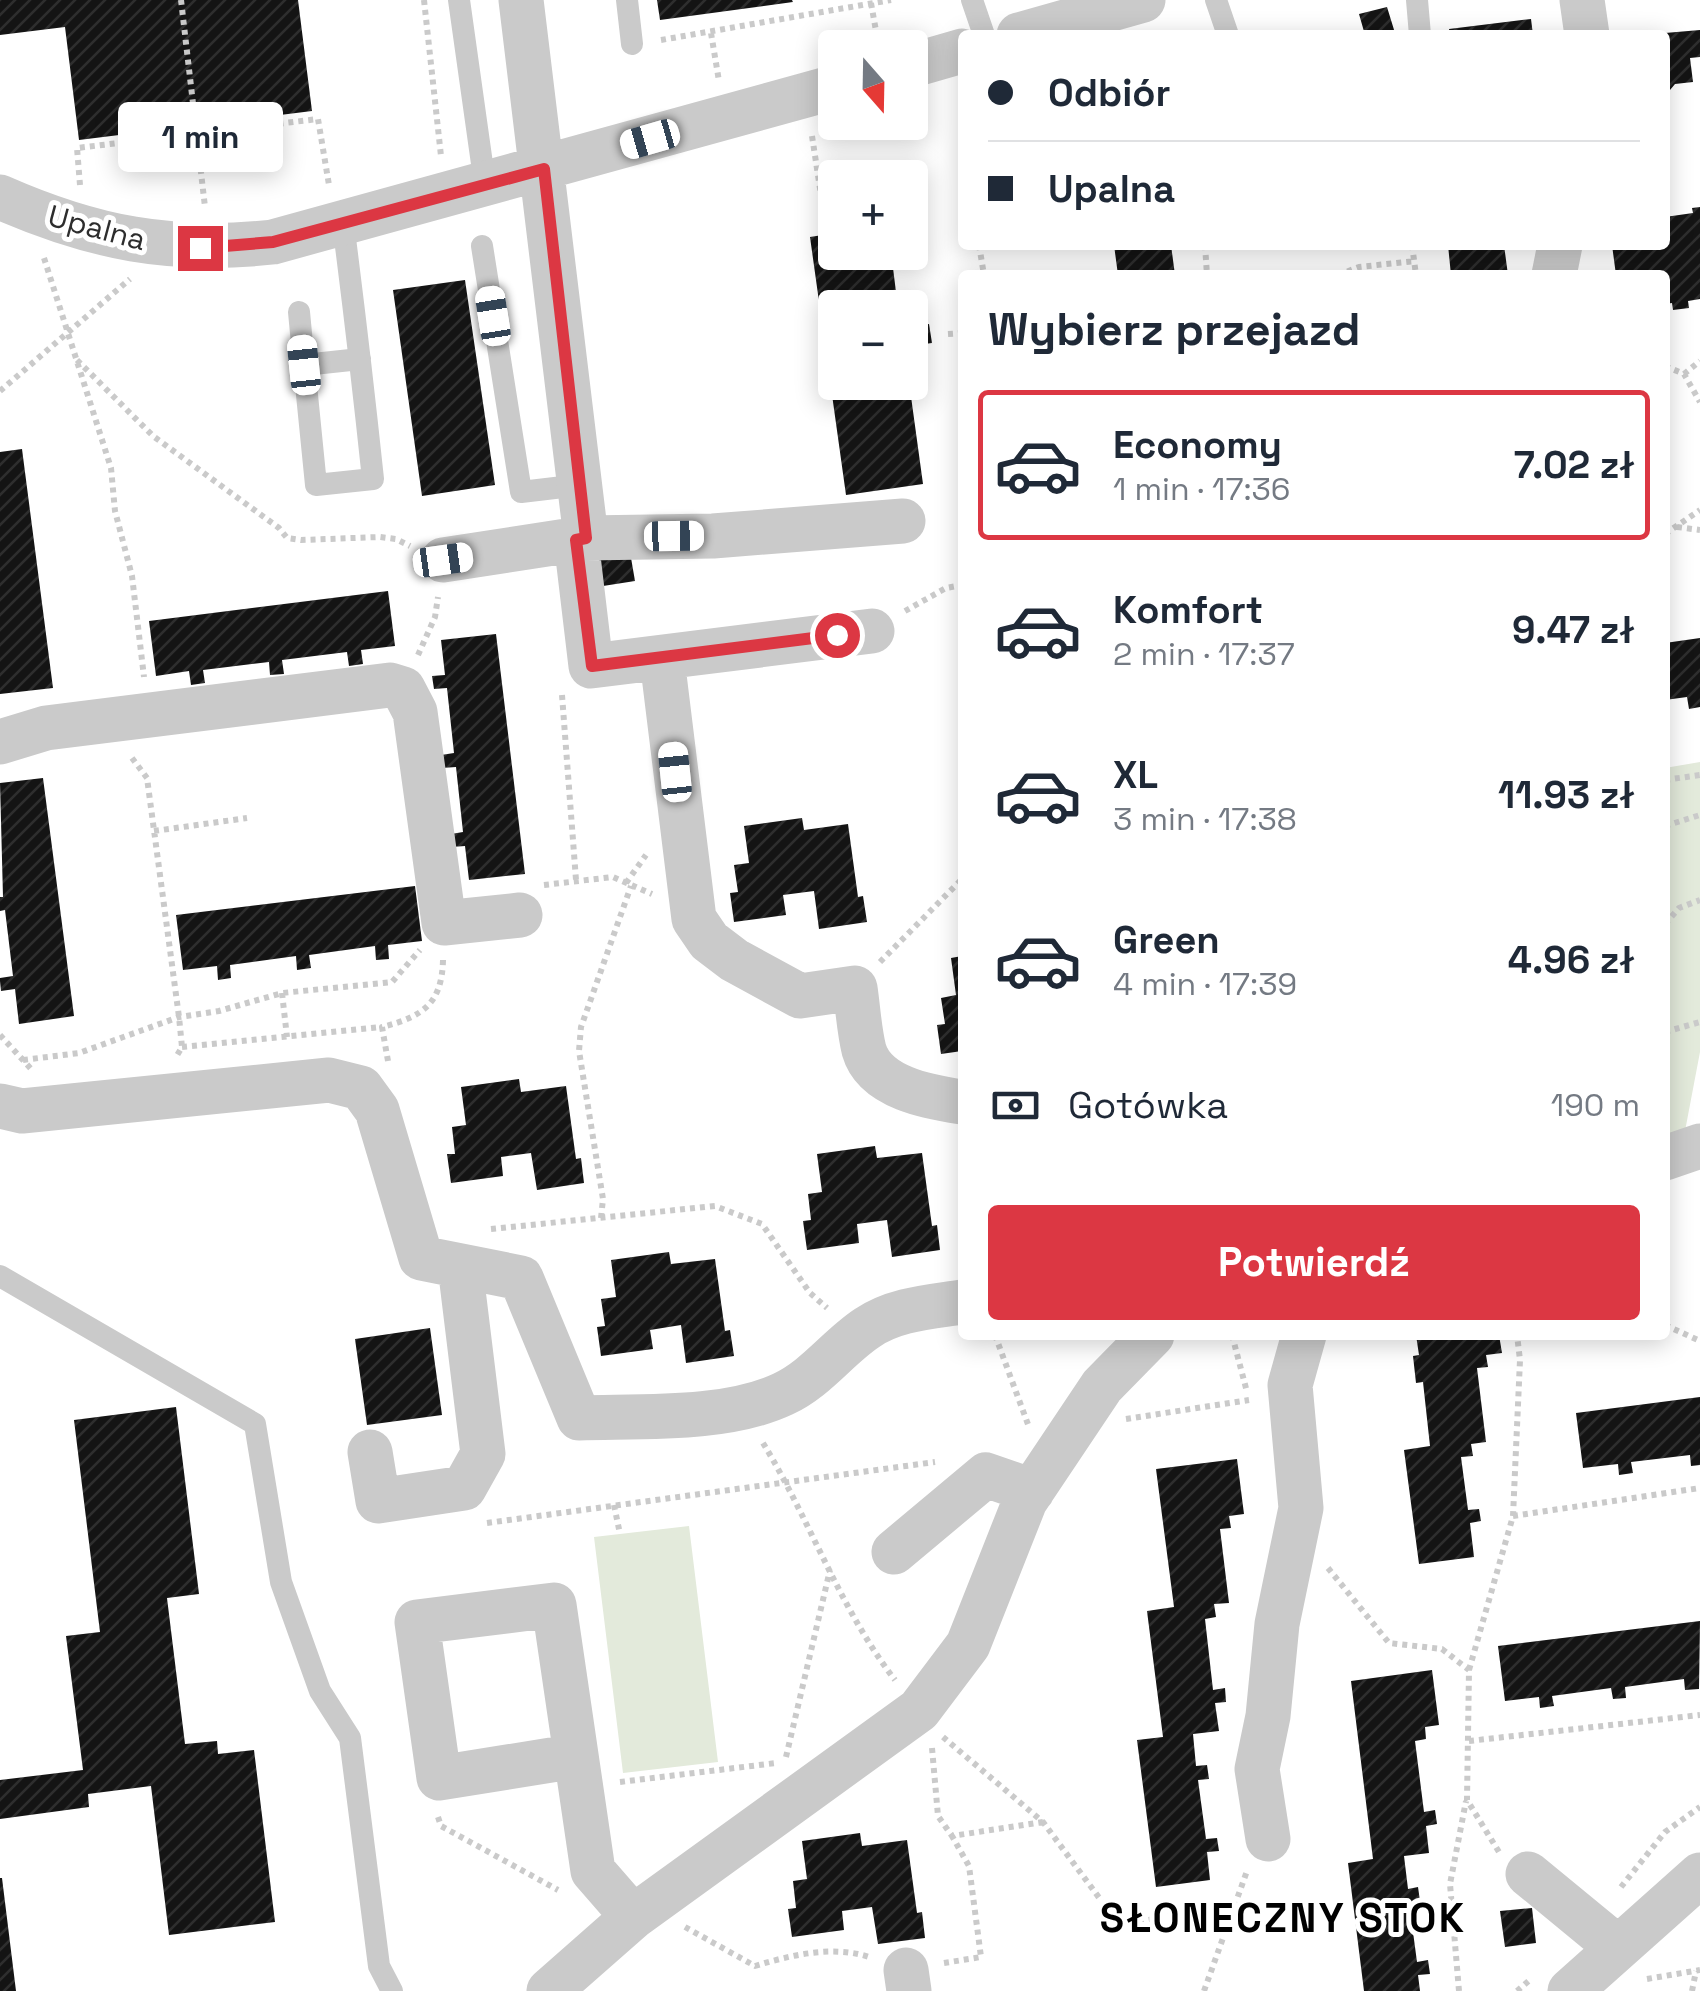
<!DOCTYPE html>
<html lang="pl">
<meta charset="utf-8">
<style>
:root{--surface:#fff;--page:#f6f6f7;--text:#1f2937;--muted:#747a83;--line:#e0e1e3;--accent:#dc3743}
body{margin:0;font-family:"Space Grotesk",sans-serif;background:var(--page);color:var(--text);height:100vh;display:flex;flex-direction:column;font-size:38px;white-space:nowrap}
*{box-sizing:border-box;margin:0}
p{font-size:32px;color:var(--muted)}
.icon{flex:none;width:55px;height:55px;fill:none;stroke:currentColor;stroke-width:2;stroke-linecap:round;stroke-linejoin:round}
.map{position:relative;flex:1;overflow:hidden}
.sheet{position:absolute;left:958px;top:270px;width:712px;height:1070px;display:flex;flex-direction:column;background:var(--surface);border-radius:10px;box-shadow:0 5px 25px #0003}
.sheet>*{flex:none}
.top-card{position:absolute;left:958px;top:30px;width:712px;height:220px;border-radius:10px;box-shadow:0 5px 25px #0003;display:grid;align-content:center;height:220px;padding:0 30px;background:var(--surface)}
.needle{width:65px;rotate:160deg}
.tools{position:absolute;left:818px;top:30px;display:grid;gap:20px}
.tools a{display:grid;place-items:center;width:110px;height:110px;border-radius:10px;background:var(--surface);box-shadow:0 5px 25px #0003;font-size:50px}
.end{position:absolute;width:45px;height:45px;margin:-22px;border:12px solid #dc3743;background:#fff;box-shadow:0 0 0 5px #fff}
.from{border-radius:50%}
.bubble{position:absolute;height:70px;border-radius:10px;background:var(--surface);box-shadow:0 5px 25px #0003;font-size:32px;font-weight:700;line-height:70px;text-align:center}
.car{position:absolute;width:30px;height:60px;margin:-30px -15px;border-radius:12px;box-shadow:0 0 8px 2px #0007;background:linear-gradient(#fff 24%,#345 0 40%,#fff 0 76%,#345 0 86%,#fff 0)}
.top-card b{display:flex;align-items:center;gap:35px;height:95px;font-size:38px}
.top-card b+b{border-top:2px solid var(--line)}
.top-card i{width:25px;height:25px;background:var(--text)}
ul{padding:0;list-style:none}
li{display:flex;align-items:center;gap:30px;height:150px;margin:0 20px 15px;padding:0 10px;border:5px solid transparent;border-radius:10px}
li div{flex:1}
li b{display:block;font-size:38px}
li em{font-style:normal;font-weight:700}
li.on{border-color:var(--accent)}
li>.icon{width:90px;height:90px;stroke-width:1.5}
h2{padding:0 30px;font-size:45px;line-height:120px}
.pay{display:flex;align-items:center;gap:25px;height:110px;padding:0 30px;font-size:38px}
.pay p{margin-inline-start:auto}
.button{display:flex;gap:20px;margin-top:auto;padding:20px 30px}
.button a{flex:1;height:115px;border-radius:10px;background:var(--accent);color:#fff;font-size:40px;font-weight:700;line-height:115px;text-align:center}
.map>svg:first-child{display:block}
</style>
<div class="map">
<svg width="1700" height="1991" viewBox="0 0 1700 1991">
<defs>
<pattern id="building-hatch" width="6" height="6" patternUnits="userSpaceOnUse" patternTransform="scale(2.5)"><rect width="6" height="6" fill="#141414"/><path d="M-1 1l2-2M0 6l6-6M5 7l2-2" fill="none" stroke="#2e2e2e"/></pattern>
</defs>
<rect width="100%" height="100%" fill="#fff"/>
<path fill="#e3eadb" d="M1700,762V1052L1685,1131L1665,1136V768Z
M689,1526L718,1762L623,1773L594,1537Z"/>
<path fill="url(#building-hatch)" d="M0,0H298L312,111L79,140L65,27L0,35Z
M657,0H792L793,2L660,20Z
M1387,7L1395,33L1365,35L1359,14Z
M1531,19L1533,35H1450L1449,29Z
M1700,30V57L1690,58L1693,82L1675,84L1665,96V61H1668L1665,33Z
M1700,207V299L1688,301L1689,308L1673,310L1672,303L1665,304V275H1616L1612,245H1665V217L1693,213L1692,208Z
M835,233V252H891L898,308H835V382H909L923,484L846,495L810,237Z
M1114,245H1171L1175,275H1118Z
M1448,245H1504L1508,275H1451Z
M465,280L495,485L422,496L393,290Z
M929,324L932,343L910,346V326Z
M22,449L53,688L0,694V452Z
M630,552L635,581L603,586L599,557Z
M388,591L395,646L361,650L363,664L349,666L347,652L282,660L284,674L270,675L269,662L203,670L205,683L191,685L189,671L156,676L149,621Z
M496,634L525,874L469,880L465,846L452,847L451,834L463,832L456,767L442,768L441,755L454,753L447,688L434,689L432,676L445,675L441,640Z
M1700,638V707L1689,709L1687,697L1665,700V643Z
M43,778L74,1016L19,1024L15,989L1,991L0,981V978L13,976L5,910L0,911V897H3L0,783Z
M802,818L804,830L848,824L858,897L863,896L867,922L819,929L814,891L783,895L786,915L734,922L730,893L738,892L734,865L749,863L744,826Z
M415,886L422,941L388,945L389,959L376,960L375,946L309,955L311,968L297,970L296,956L230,965L231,978L218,980L217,966L183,970L176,915Z
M962,956V1051L941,1054L937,1025L945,1024L941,998L956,995L951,958Z
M519,1079L521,1092L566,1086L576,1159L581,1158L584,1183L537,1190L531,1153L501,1157L503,1176L451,1183L447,1154H455L452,1127L466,1125L461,1087Z
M875,1146L877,1158L922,1153L932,1226L937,1225L940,1250L892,1257L887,1220L857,1224L859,1243L807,1250L803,1221L811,1220L808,1194L822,1192L817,1154Z
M669,1252L671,1264L715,1259L725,1331L730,1330L734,1356L686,1363L681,1325L650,1330L653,1349L601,1356L597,1327L605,1326L601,1299L616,1297L611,1260Z
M430,1328L442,1415L367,1425L355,1339Z
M1416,1335H1499L1502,1353L1486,1355L1488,1367L1477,1368L1486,1442L1471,1444L1473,1456L1461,1457L1468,1510L1479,1509L1481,1521L1470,1523L1474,1557L1419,1564L1404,1450L1430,1446L1423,1382L1416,1383L1413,1356L1419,1355Z
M1700,1397V1465L1691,1466L1690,1455L1631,1462L1633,1473L1619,1475L1618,1464L1583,1468L1576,1413Z
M176,1407L199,1594L167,1598L185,1744L217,1741L218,1754L254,1750L275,1922L169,1935L151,1786L88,1794L89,1807L0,1819V1780L83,1770L66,1636L100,1632L74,1420Z
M1237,1459L1244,1514L1229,1516L1231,1528L1220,1529L1229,1603L1214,1604L1216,1617L1205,1619L1213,1690L1225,1688L1226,1702L1215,1703L1219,1731L1193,1734L1196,1766L1207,1765L1209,1779L1198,1780L1206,1839L1217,1838L1219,1851L1207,1852L1210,1880L1156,1887L1137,1740L1163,1737L1147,1611L1174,1607L1156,1469Z
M1700,1621L1699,1689L1685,1690L1684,1679L1625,1687L1626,1698L1613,1699L1611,1688L1552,1696L1554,1706L1540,1708L1539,1697L1505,1701L1498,1646Z
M1432,1670L1439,1725L1425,1727L1426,1739L1415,1741L1424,1812L1435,1810L1437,1824L1426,1826L1429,1853L1404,1856L1408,1889L1418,1887L1420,1901L1409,1902L1417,1962L1428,1960L1430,1974L1418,1975L1420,1991H1364L1348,1863L1373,1859L1351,1681Z
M860,1833L862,1846L907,1840L917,1913L922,1912L925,1938L878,1944L872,1907L842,1911L844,1930L792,1937L788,1909L796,1908L793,1881L807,1879L802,1841Z
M0,1878H2L16,1991H0Z
M1532,1908L1536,1943L1505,1947L1500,1911Z"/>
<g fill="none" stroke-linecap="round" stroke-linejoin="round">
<path stroke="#cacaca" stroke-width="6" stroke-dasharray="5 5" stroke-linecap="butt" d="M181,0L205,207
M424,0L441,156
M871,3L878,42
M711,33L719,81
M661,40L891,0
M812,136L825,221
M80,185L77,148L318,119L329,185
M979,245L984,275
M1205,245L1207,275
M1412,245L1416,275
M44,258L111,468L115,511L132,576L144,677
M1338,275L1359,267L1415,261
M948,334L962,333
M77,360L153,436L279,528L287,538L301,540L380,537L396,539L410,546
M1665,366L1684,374L1700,402
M1684,374L1700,361
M0,391L130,279
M1677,527L1700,530
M1665,534L1700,510
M905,611L946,588L962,585
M418,655L435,617L438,597
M562,695L576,880
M132,758L147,778L179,1017L182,1047L176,1057
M1665,780L1700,775
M1665,826L1700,815
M154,831L247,818
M626,883L646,855
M544,885L613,877L652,894
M1665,924L1679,908L1700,900
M880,962L962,879
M282,993L287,1037
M1665,1032L1700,1022
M0,1035L33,1071
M182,1047L382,1027
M23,1060L79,1053L179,1017L219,1011L282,993L392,982L420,950
M388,1061L382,1027C422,1017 442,1004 443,960
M601,1218L603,1199L579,1051L581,1027L631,886
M491,1229L715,1206L762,1224L810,1293L827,1308
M1665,1325L1700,1341
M995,1335L1029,1427
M1232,1335L1247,1392
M1126,1419L1249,1400
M763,1443C810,1520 840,1609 895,1680
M614,1505L620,1534
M1513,1516L1700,1488
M487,1523L935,1462
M1328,1568L1389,1643L1442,1649L1469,1670L1467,1800L1499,1852
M1469,1670L1513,1516L1520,1360L1517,1335
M943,1737L1043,1822L1120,1926L1234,1902
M1469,1741L1700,1715
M932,1748L938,1816L952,1836L1043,1822
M786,1757L830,1570
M620,1782L776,1763
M438,1817L441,1826L558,1890
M1621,1887L1665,1832L1700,1807
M685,1927L755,1966C791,1955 833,1945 869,1957
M944,1963L981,1957L969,1866L952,1836
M1647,1979L1700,1970
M1204,1991L1247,1871
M1459,1991L1450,1884L1466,1801
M1517,1991L1532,1978
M1692,1991L1696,1971"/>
<path stroke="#cacaca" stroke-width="22" d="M459,0L485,185
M627,0L632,44
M972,0L984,35
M1216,0L1228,35
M1417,0L1420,35
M343,223C354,308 364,394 373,479L316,485L304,365L360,359
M482,246L521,492L580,485
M299,312L304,365
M0,1276L255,1424L281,1582L320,1691L350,1738L379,1966L392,1991"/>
<path stroke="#cacaca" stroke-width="45" d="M521,0L586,538
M1582,0L1587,35
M1019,35L1143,0
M910,66L962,51
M0,197C93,238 171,253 273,242L835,87
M1554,275L1560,245
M576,540L591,666L872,631
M443,560L586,538L713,536L903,521
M662,659L694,919L709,941L734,960L800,996L855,988C858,1008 859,1030 864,1050C875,1088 929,1097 962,1102
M0,742L46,728L390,685L403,689L415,712L444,923L520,915
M0,1106L22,1111L329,1080L361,1088L377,1110L421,1258L521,1278L579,1418C641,1416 726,1421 783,1394C817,1378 837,1348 867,1328C895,1309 930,1307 962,1302
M1665,1158L1700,1146
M370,1452L378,1501L464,1488L483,1454L460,1266
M894,1552L986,1475L1032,1491
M576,1756L439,1778L417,1622L554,1605L593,1871L633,1917
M1268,1839L1257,1769L1268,1716L1277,1624L1301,1508L1290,1385L1304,1335
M1528,1874L1618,1948
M906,1970L909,1991
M549,1991L633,1917L919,1710L968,1645L1025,1501L1102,1386L1152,1335
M1570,1991L1700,1875"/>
</g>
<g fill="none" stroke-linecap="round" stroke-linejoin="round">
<path stroke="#dc3743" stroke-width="12" d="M200,248L273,242L544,169L586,538L576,540L592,666L837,635"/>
</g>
<g text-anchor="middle" stroke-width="10" stroke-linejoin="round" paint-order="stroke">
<g font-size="30" fill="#2d2d2d" stroke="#fff">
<text transform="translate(97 228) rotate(15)" y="10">Upalna</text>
</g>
<g font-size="40" font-weight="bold" letter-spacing="2.5" fill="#000" stroke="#fff">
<text x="1283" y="1932">SŁONECZNY STOK</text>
</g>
</g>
</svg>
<div class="tools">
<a><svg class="needle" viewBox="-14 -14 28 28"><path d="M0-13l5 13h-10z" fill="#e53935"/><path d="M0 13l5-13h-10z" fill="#747a83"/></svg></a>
<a>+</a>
<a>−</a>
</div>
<i class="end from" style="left:837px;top:635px"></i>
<i class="end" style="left:200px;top:248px"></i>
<div class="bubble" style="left:118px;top:102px;width:165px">1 min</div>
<i class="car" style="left:650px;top:139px;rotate:254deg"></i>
<i class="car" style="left:493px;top:316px;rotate:351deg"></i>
<i class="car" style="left:304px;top:365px;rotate:354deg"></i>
<i class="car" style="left:674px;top:536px;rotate:89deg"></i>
<i class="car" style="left:443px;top:560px;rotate:82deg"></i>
<i class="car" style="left:675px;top:772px;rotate:354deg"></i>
<div class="top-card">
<b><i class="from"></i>Odbiór</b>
<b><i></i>Upalna</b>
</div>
<section class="sheet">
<h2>Wybierz przejazd</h2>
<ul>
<li class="on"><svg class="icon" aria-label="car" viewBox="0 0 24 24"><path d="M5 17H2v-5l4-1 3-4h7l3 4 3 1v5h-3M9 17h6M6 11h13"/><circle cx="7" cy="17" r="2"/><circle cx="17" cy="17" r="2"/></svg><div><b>Economy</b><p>1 min · 17:36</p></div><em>7.02 zł</em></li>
<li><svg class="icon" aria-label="car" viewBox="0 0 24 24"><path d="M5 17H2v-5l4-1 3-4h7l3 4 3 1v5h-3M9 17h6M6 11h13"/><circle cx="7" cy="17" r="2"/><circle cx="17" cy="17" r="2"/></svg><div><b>Komfort</b><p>2 min · 17:37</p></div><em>9.47 zł</em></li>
<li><svg class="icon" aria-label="car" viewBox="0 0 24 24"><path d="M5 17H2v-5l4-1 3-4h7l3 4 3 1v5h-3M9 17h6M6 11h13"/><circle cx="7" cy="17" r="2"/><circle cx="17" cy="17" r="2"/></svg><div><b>XL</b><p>3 min · 17:38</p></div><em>11.93 zł</em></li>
<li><svg class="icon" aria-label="car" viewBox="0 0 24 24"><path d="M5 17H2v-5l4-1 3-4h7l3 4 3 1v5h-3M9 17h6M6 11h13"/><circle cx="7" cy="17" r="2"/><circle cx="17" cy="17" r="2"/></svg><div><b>Green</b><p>4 min · 17:39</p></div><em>4.96 zł</em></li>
</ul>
<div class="pay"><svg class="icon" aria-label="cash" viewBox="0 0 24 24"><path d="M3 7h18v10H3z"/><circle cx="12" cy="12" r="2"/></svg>Gotówka<p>190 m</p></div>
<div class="button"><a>Potwierdź</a></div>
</section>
</div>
